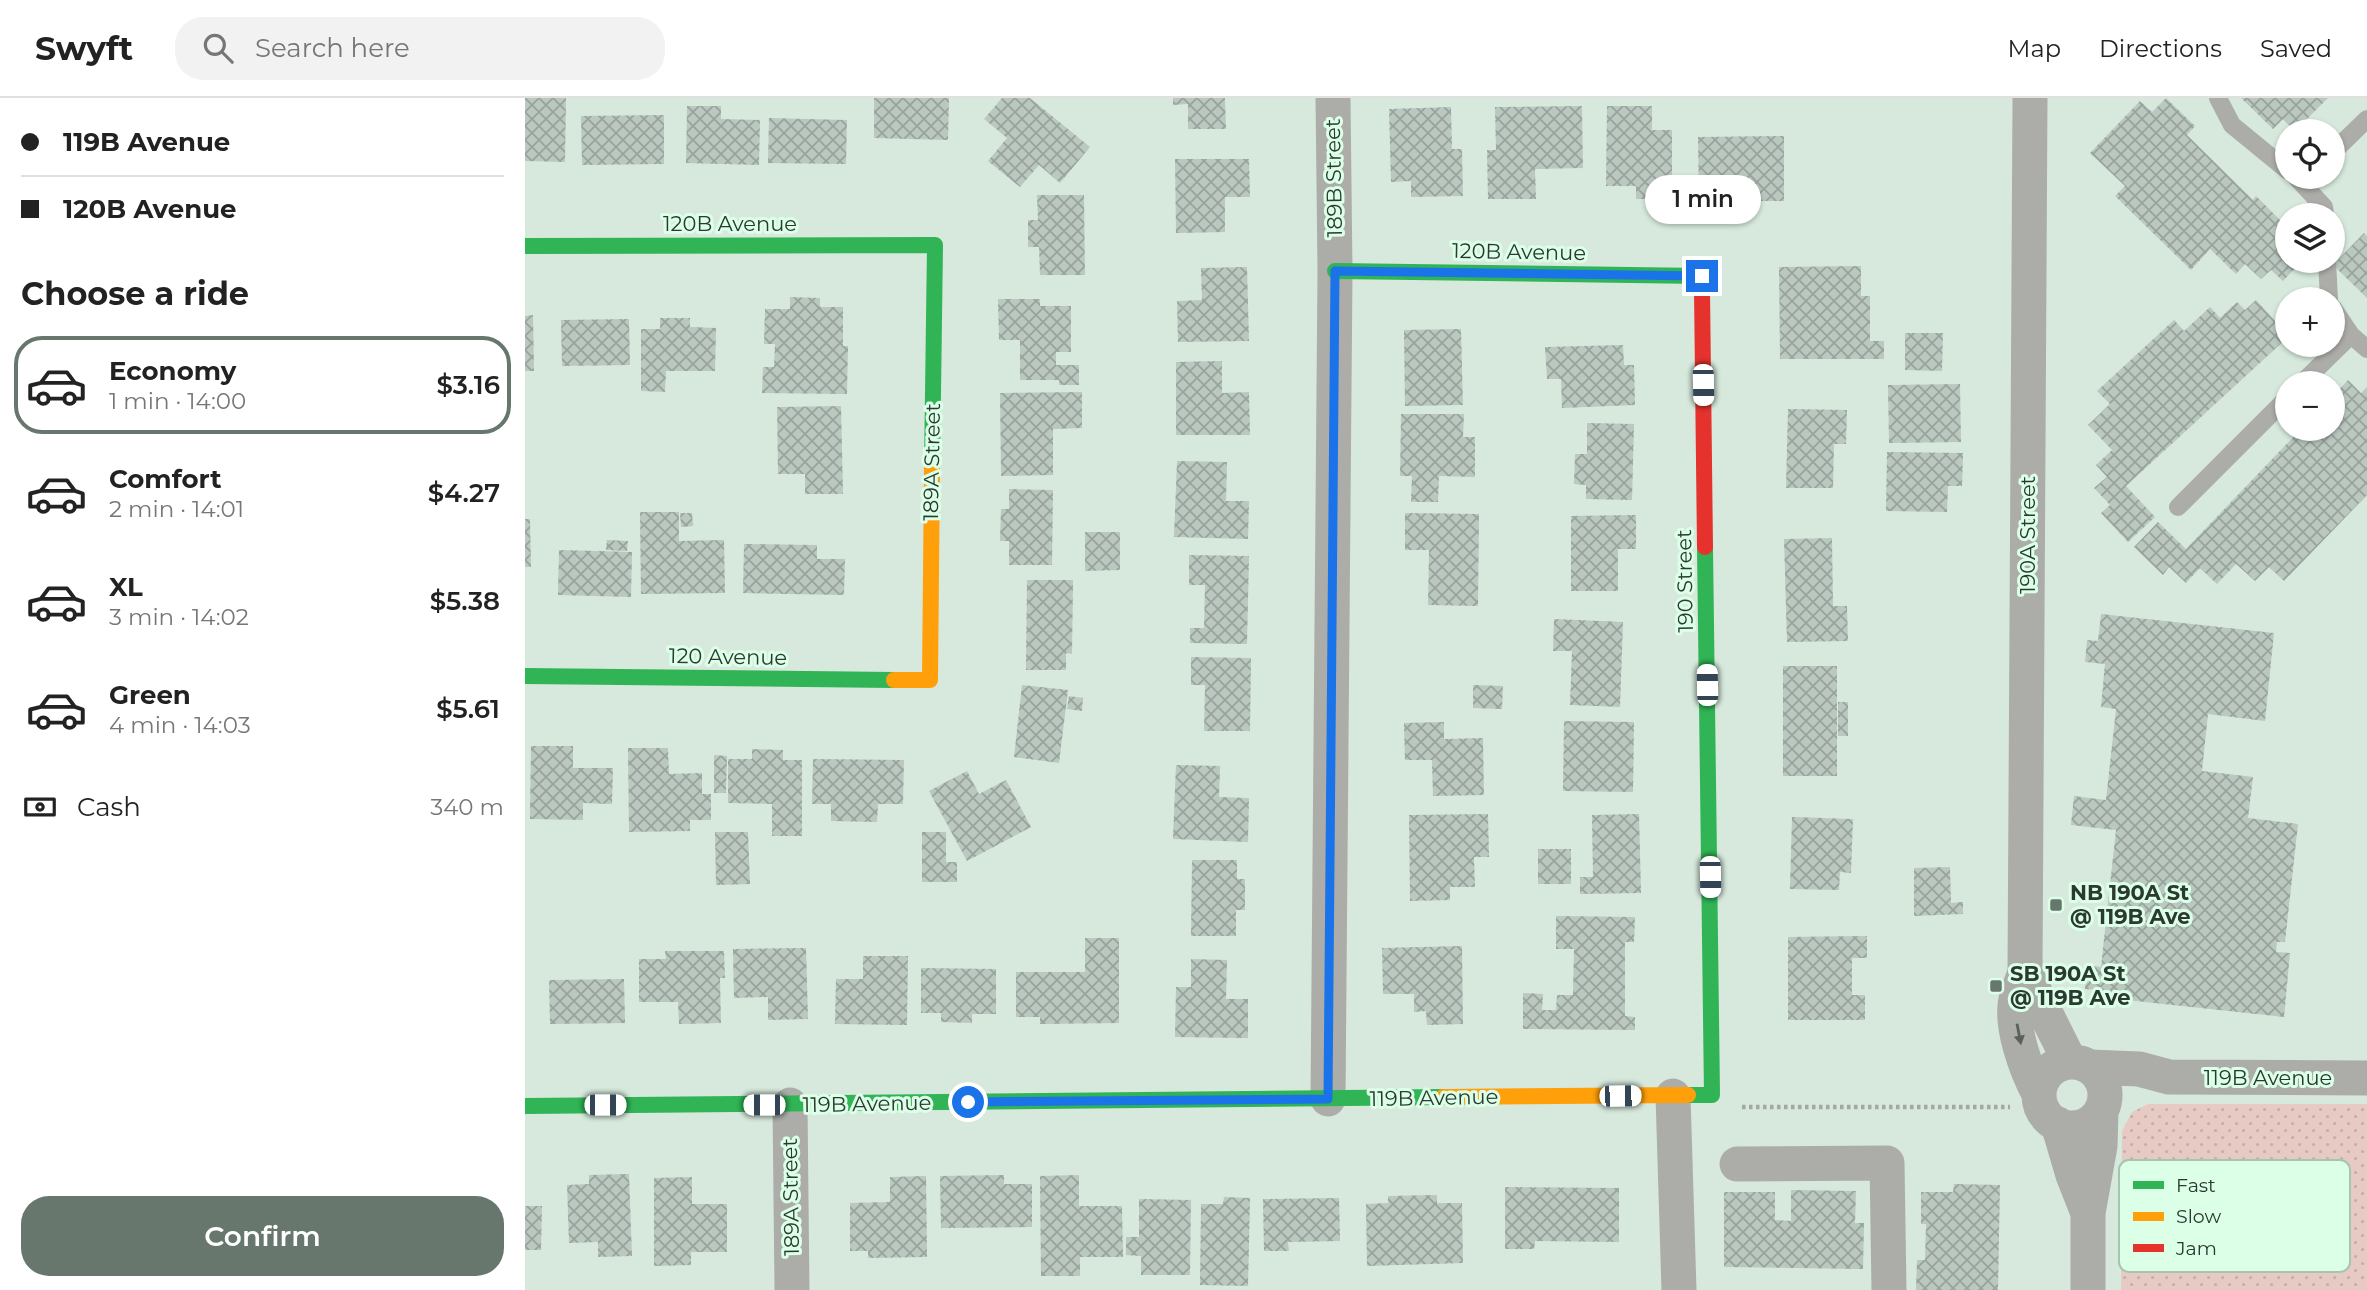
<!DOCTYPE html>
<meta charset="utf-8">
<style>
:root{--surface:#fff;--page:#f2f2f2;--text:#222;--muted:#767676;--line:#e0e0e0;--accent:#67776d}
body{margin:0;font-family:Montserrat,sans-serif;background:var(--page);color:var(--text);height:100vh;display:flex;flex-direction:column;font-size:26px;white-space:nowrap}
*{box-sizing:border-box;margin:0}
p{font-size:23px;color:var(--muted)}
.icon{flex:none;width:38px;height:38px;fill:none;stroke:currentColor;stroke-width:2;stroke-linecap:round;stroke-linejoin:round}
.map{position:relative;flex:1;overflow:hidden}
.details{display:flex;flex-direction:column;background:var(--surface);width:525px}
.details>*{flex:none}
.top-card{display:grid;align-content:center;height:154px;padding:0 21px;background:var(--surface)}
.tools{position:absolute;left:1750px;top:21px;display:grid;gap:14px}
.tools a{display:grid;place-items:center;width:70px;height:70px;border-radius:50%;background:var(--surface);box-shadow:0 2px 5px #0004;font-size:35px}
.end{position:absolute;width:32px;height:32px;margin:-16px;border:9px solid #1a73e8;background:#fff;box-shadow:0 0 0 4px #fff}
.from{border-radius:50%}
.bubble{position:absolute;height:49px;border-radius:24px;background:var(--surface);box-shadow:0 2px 5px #0004;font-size:23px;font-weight:600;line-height:49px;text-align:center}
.car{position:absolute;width:21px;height:42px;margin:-21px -10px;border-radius:9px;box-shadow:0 0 5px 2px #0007;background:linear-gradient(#fff 24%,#345 0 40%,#fff 0 76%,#345 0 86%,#fff 0)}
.top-card b{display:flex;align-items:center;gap:24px;height:66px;font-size:26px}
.top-card b+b{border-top:2px solid var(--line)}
.top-card i{width:18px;height:18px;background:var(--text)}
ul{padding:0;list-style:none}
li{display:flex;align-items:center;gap:21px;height:98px;margin:0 14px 10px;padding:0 7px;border:4px solid transparent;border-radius:28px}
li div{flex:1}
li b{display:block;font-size:26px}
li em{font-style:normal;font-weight:600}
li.current{border-color:var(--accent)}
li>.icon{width:63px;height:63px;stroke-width:1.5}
h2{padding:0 21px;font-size:32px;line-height:84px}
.pay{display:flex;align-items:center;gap:18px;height:77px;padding:0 21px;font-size:26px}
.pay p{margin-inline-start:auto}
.primary-button{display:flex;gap:14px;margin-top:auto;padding:14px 21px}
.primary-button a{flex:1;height:80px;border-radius:28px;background:var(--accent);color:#fff;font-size:28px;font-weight:600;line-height:80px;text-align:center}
header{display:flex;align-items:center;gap:42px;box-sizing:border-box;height:98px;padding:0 35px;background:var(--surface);border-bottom:2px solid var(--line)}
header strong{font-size:33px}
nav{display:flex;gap:38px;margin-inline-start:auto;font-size:24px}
.search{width:490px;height:63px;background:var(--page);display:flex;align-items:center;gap:18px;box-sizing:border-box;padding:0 24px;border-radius:28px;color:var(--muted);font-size:26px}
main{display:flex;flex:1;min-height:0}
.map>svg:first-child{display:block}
</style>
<header>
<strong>Swyft</strong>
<div class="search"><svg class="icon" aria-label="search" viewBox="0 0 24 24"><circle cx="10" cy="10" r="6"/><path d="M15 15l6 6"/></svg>Search here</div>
<nav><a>Map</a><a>Directions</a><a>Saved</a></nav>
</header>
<main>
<section class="details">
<div class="top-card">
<b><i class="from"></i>119B Avenue</b>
<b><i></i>120B Avenue</b>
</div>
<h2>Choose a ride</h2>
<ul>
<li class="current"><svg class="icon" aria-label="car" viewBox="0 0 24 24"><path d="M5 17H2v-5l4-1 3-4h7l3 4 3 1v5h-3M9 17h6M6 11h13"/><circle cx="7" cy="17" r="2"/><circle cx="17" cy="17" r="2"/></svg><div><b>Economy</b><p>1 min · 14:00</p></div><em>$3.16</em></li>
<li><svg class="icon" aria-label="car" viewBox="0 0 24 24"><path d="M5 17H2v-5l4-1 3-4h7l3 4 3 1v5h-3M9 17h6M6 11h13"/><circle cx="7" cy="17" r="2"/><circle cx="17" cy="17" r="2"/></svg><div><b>Comfort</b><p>2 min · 14:01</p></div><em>$4.27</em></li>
<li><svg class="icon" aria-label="car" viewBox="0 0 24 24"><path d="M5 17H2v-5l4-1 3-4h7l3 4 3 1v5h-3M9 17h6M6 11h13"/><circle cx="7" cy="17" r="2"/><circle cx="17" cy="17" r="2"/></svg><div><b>XL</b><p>3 min · 14:02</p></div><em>$5.38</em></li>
<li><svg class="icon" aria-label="car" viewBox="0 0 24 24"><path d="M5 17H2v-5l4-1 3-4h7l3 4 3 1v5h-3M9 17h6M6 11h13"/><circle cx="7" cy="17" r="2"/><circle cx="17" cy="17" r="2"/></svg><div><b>Green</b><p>4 min · 14:03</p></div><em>$5.61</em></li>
</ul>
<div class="pay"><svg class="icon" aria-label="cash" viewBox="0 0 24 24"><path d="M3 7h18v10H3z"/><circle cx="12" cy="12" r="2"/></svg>Cash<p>340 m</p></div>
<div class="primary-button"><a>Confirm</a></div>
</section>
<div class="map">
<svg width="1842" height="1192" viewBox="0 0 1842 1192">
<defs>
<pattern id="grass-dots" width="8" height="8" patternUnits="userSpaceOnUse" patternTransform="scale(1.75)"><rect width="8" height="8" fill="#e8cac5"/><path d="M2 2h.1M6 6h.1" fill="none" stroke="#c7aeaa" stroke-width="1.8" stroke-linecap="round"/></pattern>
<pattern id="building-cross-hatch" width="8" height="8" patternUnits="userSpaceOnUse" patternTransform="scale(1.75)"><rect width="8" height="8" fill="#bac8bf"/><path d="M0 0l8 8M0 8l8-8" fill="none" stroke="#97a39c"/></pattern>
</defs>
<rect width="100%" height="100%" fill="#d7e9dd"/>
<path fill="url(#grass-dots)" d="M1623,1006H1842V1192H1596L1597,1033L1607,1014Z"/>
<path fill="url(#building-cross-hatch)" d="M0,0H41L40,64L0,63Z
M349,0H424L423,42L349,40Z
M477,0H505L565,49L535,85L514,67L495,89L463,63L482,40L459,21Z
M648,0H700L701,31H663V6L648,7Z
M1641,0L1670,28L1662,37L1728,102L1731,98L1762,129V163H1777L1758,183L1746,172L1736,181L1720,166L1711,176L1685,151L1666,172L1590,98L1600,88L1565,55L1615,3L1627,14Z
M1716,0H1803L1770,33L1758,21L1748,31Z
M162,8H196V21L235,22L234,67L161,65Z
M1057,8L1058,70L1010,71L1011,101H963L962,52H971L970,9Z
M1082,8H1127V32H1147V101H1111V88H1081Z
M926,9L927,51H937L938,98L886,99V83L866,84L864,11Z
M139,17V66L57,67L56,18Z
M244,20L322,22L321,66L243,65Z
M1259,38V103H1174L1173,39Z
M650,61H724L725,99H700V134L651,135Z
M512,97H559L560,177H515L514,149H503V122H513Z
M1839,135L1842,138V200L1808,167Z
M1336,168V198H1345V243H1359V261H1255L1254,169Z
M722,169L724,243L653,244L652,203L677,202L676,170Z
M265,199L295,200V209H318V248H323L322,296L237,295L238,269H249L250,246H239L240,211H265Z
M473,201H515V208H546V254H531V267H554V287H534V282H495V242H474Z
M1731,202L1762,236V240L1601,388L1630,419L1603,444L1576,415L1585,407L1569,390L1582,379L1571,367L1587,352L1563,327L1585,306L1572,293L1649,222L1659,233L1685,209L1695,220L1712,204L1720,212Z
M8,217L9,273H0V218Z
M135,220H165V229L191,230L190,273H141L140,294L116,293V231H135Z
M104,221L105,267L37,268L36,222Z
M936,231L938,307L880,308L879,232Z
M1380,235H1418L1417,273L1380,272Z
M1098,247L1099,267H1109L1110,307L1037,310L1036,281H1022L1020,249Z
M697,263V295L724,294L725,337H651V264Z
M1823,282L1836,295L1842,289V397L1759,483L1744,469L1730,483L1711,466L1692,486L1675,470L1661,485L1644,469L1638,477L1609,449L1633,424L1661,451L1776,331H1808V298Z
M1435,286L1436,344L1364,345L1363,287Z
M557,294V330L528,331V377L476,378L475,295Z
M316,308L318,396H280V376H253L252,309Z
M1263,311L1322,312L1321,346H1309L1308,390H1261Z
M876,316H939L938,339H950V379L914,378L913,404H886L887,378H875Z
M1062,325L1109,326L1107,402L1061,401V387L1049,386L1050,356H1062Z
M1362,354L1438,355L1437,388H1423L1422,414L1361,413Z
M652,363L702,364L701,403H724L723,441L649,439Z
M484,391L528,392L527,467H484V443H475L476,411H484Z
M115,414H154V443L199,442L200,495L116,496Z
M155,415H167L168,428L156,429Z
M880,415L954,416L953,508L903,507L904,452H880Z
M1111,417V451H1093V493H1046V418Z
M0,421H5L6,469H0Z
M560,434H595V472L560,473Z
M1307,440L1308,508H1322L1323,543L1262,544L1259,441Z
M82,442L103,443L102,453L81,452Z
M219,446L292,447V461H320L319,497L218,495Z
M34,452L107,454L106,499L33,497Z
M664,457L724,458L722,546L665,545V530H679L680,487H664Z
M502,482H548L547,556L541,555V572H501Z
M1576,516L1749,535L1740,623L1683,616L1677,673L1728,679L1723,720L1773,726L1760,844H1752L1751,854L1765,855L1759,919L1574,899V892L1560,891L1563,867L1576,869L1591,732L1546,727L1549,698L1581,702L1591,611L1576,609L1580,566L1560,564L1562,542L1573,543Z
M1029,521L1098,524L1095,609L1045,607L1047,553H1028Z
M666,559L726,560L725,633H679L680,587H666Z
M1258,568H1312V678H1258Z
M497,587L543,592L534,665L489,659Z
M948,587L978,588L977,611L948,610Z
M544,598L558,600L557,613L542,611Z
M1313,604H1323V638H1313Z
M1039,623L1109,624L1108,694L1038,693Z
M919,624V641L958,640L959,697L908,698L907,662H880L879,625Z
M6,648H48V670H88L87,706L58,705V722L5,721Z
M103,650H143L144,676L177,675V696H186V722H165V733L104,734Z
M227,651L258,652V662H277V738H247V706L203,705V661H227Z
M189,657L202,658L201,695H189Z
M288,661L379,662L378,706H353L352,724L306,723V706H287Z
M651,667L695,668L694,699L724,700L723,744L648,741Z
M442,673L454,696L481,682L506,729L442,763L404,693Z
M963,716L964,759H949L950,789H925V802L885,803L884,717Z
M1114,716L1116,795L1055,796V779H1068L1067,717Z
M1267,719L1328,721L1326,775L1315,774L1314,792L1265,791Z
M190,734H223L225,786L191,787Z
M397,734H421V764H432V784H397Z
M1013,751H1046V786H1013Z
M667,762H712V781H720V812H711V838H666Z
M1425,769L1426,805L1438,804V816L1389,818V770Z
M1031,818L1110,819L1109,844H1100V918L1110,919V932L998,931V895L1018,896L1017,912H1031L1032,897H1048L1049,851H1031Z
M1342,838V860H1327V897H1340V922H1263V839Z
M560,840H594V925L515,926V919H491V874H560Z
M937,848L938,926L902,927L901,913L889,914V896H858L857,850Z
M281,850L283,921L243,922V899L209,900L208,851Z
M140,853H199L200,880H195L196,925L154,926L153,904H114V861H141Z
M338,858H383L382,927L310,926L311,881H338Z
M666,861L702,862L701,901H723V940L650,939L651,889H666Z
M396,870L471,871V916H447V925L416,924V915H396Z
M99,881L100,925L25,926L24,882Z
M104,1076L107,1158L73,1159V1144L44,1145L42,1087L64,1086V1077Z
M479,1077V1086H507V1129L416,1130L415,1078Z
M554,1077V1108H597L598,1159H555V1178H516L515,1078Z
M401,1078L402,1159L343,1160V1153H325V1105L365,1104V1079Z
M167,1079V1106H202V1154H166V1167L129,1168V1080Z
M1429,1086L1475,1087L1473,1192H1391L1392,1162H1400L1401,1126H1396V1094H1428Z
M980,1089L1094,1090V1144L1010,1143L1009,1151H980Z
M1266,1092L1331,1093L1330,1125H1339L1338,1171L1199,1169V1094H1250V1122L1266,1123Z
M912,1097V1105H937L938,1165L842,1168L841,1106L863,1105V1098Z
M699,1099L725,1100L723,1188L675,1187L676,1106H698Z
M814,1100L815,1143L763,1144L764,1153H739L738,1101Z
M614,1101L666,1102L665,1177H616V1158L601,1157V1139H614Z
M0,1108H17L16,1152H0Z"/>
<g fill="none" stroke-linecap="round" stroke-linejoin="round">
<path stroke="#a2a8a2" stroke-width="4.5" stroke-dasharray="3.5 3.5" stroke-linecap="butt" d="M1217,1009H1485"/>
<path stroke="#acada9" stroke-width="18" d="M1693,0L1707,27L1762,72
M1808,54L1842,21
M1771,79L1799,109L1800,117
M1802,163L1804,201
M1808,210L1826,237L1842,251
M1777,285L1826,237
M1653,409L1762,300"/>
<path stroke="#acada9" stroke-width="35" d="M1505,0L1500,874C1497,883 1493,892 1491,901C1485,928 1501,972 1514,996
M1500,874L1545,964
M1514 997a33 33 0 1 1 66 0a33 33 0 1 1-66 0Z
M1565,969L1614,971L1644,979L1842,980
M1148,998L1154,1192
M803,1001L810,173L808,0
M265,1007L267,1192
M1533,1026L1548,1077L1563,1115
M1212,1066L1362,1065L1364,1192
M1563,1192V1115L1575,1048L1576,1014"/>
<path stroke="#30b455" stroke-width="16" d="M0,148L410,147L407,369
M810,173L1177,178V192
M0,578L369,582
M1163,997H1187L1180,449
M0,1008L918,999"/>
<path stroke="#ff9f0a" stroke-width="16" d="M369,582H405L407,369
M918,999L1163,997"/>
<path stroke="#e5322d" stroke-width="16" d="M1177,192L1180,449"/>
</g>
<defs><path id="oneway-solid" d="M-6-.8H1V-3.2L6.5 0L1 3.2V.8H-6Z" transform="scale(1.75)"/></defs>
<use fill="#58625a" href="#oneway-solid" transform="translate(1494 936) rotate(79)"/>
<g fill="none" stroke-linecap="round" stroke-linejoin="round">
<path stroke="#1a73e8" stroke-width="9" d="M443,1004L803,1001L810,173L1177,178"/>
</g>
<g fill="#67776d" stroke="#dcffe8" stroke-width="2.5">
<rect x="1524" y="800" width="14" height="14" rx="3.5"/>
<rect x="1464" y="881" width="14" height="14" rx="3.5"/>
</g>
<g text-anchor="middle" stroke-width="6" stroke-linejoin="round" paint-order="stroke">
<g font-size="21" fill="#2b3930" stroke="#dcffe8">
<text transform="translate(809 80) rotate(-91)" y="7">189B Street</text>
<text x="205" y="133">120B Avenue</text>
<text transform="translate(994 154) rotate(1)" y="7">120B Avenue</text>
<text transform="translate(407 364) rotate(-89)" y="7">189A Street</text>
<text transform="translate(1503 437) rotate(-90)" y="7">190A Street</text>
<text transform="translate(1160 483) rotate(-91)" y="7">190 Street</text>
<text transform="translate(203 559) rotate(1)" y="7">120 Avenue</text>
<text x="1743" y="987">119B Avenue</text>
<text transform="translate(909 1000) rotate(-1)" y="7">119B Avenue</text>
<text transform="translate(342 1006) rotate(-1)" y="7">119B Avenue</text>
<text transform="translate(266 1099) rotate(-91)" y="7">189A Street</text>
</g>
<g font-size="21" font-weight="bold" fill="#2b3930" stroke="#dcffe8" text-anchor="start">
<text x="1545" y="802">NB 190A St<tspan x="1545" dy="24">@ 119B Ave</tspan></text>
<text x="1485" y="883">SB 190A St<tspan x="1485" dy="24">@ 119B Ave</tspan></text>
</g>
</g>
<rect x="1594" y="1062" width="231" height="112" rx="10" fill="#dcffe8" stroke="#a7c4b1" stroke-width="2"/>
<rect x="1608" y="1083" width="31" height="8" fill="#30b455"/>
<rect x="1608" y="1114" width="31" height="9" fill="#ff9f0a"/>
<rect x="1608" y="1146" width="31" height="8" fill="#e5322d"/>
<g font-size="19" fill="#2b3930">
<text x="1651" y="1094">Fast</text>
<text x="1651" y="1125">Slow</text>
<text x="1651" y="1157">Jam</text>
</g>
</svg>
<div class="tools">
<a><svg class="icon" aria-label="locate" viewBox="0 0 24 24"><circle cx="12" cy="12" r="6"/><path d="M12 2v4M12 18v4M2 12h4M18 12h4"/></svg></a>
<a><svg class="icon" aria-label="layers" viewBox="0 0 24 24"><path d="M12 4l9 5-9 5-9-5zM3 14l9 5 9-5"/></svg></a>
<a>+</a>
<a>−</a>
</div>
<i class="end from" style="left:443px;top:1004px"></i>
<i class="end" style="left:1177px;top:178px"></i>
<div class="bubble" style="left:1120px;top:77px;width:116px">1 min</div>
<i class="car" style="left:1178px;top:287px;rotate:179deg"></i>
<i class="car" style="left:1182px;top:587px;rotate:359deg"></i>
<i class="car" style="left:1185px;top:779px;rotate:179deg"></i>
<i class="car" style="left:1095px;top:998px;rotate:89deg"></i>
<i class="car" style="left:80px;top:1007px;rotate:90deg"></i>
<i class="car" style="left:239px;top:1007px;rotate:270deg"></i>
</div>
</main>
